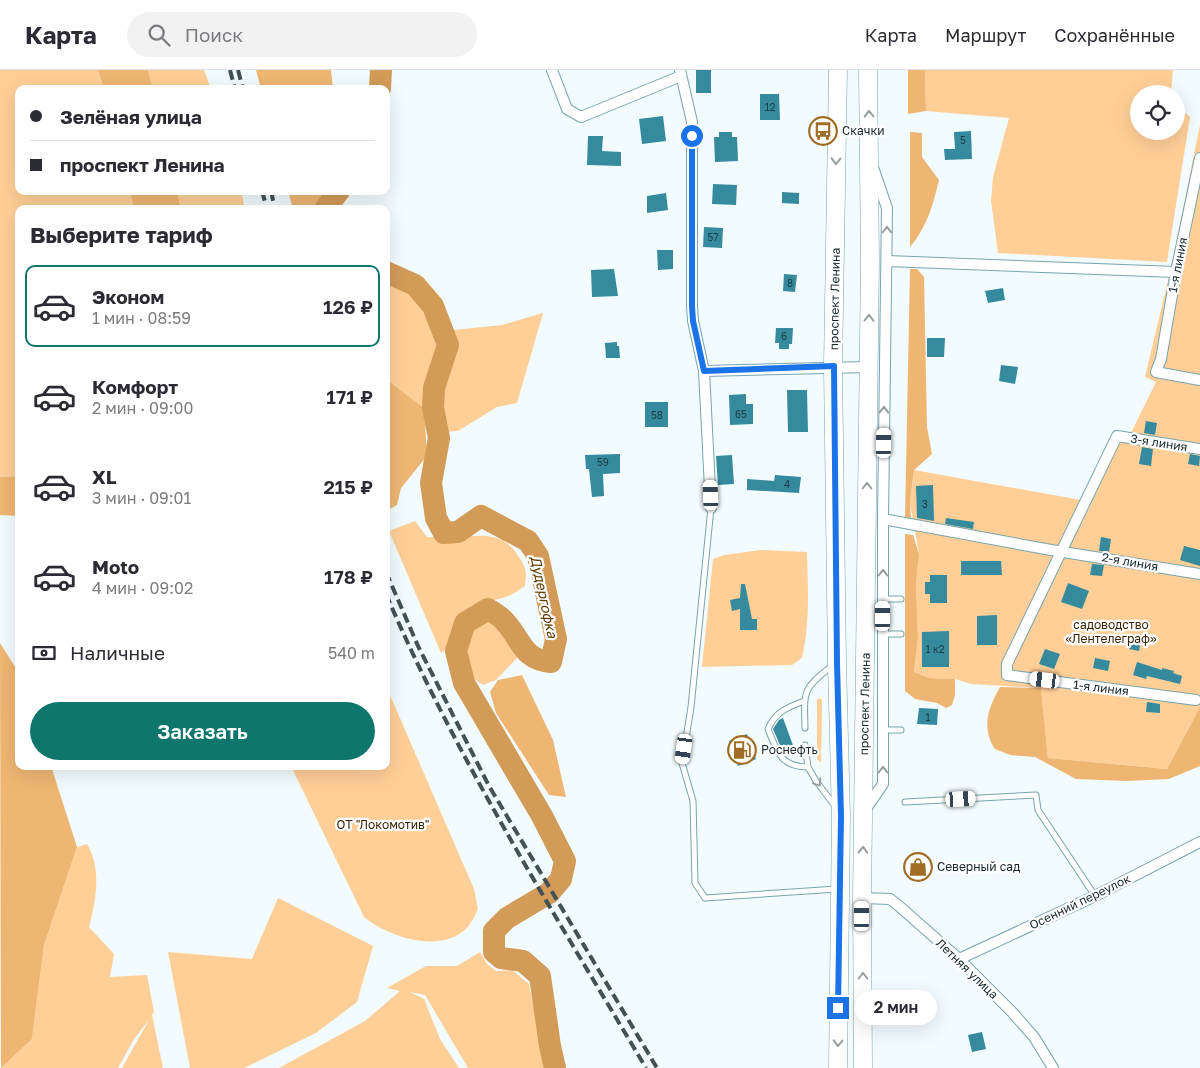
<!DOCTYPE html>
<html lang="ru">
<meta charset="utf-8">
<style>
:root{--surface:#fff;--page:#f2f2f3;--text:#2b2b33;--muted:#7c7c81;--line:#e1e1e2;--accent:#0f766e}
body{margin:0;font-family:"Golos Text",sans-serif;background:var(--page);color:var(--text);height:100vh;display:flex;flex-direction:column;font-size:19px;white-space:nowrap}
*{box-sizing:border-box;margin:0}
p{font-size:16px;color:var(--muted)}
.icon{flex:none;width:28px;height:28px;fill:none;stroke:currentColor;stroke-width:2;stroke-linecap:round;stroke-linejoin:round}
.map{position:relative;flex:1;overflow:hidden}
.side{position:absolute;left:15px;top:135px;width:375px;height:565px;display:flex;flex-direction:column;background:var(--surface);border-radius:10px;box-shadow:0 5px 20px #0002}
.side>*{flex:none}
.hud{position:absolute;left:15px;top:15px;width:375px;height:110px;border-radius:10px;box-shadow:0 5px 20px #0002;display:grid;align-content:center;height:110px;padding:0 15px;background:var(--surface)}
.controls{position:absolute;left:1130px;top:15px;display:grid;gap:10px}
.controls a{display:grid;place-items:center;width:55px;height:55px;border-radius:50%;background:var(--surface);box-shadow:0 5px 20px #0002;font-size:25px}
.end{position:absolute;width:22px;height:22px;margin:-11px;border:6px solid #1a73e8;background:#fff;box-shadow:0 0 0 2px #fff}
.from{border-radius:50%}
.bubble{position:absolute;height:35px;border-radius:18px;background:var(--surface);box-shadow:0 5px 20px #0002;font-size:16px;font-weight:600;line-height:35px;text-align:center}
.car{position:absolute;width:15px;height:30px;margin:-15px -8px;border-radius:6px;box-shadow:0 0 4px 1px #0007;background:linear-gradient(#fff 24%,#345 0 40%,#fff 0 76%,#345 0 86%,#fff 0)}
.hud b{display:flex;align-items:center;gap:18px;height:48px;font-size:19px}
.hud b+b{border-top:1px solid var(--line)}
.hud i{width:12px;height:12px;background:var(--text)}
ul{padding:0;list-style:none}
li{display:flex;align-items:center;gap:15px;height:82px;margin:0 10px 8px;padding:0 5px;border:2px solid transparent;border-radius:10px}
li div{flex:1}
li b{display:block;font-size:19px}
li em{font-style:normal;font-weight:600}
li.current{border-color:var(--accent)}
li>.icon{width:45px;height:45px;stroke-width:1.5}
h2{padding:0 15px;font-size:22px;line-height:60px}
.pay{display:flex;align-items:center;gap:12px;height:55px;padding:0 15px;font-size:19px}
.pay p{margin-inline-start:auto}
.primary-button{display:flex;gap:10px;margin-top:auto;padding:10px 15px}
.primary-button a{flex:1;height:58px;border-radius:30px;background:var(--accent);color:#fff;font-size:20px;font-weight:600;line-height:58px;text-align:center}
header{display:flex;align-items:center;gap:30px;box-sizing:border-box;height:70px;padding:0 25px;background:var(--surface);border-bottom:1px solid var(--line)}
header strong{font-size:24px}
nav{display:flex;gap:28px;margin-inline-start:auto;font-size:18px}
.search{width:350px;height:45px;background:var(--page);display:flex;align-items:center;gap:12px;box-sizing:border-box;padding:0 18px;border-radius:28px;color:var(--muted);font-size:19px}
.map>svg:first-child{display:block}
</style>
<header>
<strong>Карта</strong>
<div class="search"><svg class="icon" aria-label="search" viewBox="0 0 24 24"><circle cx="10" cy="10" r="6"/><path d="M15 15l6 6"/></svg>Поиск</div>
<nav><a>Карта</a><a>Маршрут</a><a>Сохранённые</a></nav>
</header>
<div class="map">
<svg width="1200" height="998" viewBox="0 0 1200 998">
<rect width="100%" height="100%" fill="#f2fbfd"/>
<path fill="#ffcf97" d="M0,0H98L104,19H19V121H130L134,139H19V406L0,407Z
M148,0H204L211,19H153Z
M925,0H1173L1171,24H1139V61H1176V35L1190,47L1167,192L998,183L991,131L993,107L1009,48L926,41Z
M1200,55V637L1167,699L1048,688L1041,618L971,614L955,609L929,608L914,602L918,568L916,514L919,484L910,433L914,400L1081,430L1113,364L1130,365L1156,312L1145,307L1170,202Z
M177,121H241L245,139H181Z
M386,213L406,221L422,233L437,278L429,300L424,338L386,309Z
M543,243L517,333L497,337L458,361L444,362C442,353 437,344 437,335C435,313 452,285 453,260L502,255Z
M415,451L427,467C435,467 443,468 450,468C475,466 501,460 517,484C526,498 527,500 525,516C520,519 514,524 508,526C495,531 479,532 468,541C454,553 458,572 441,583L389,461Z
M761,480L807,482C808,518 810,553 802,588L792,595L702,597L713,489L724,485Z
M485,549L499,555L520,585L496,610L483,615L467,604L463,590L465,571L474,554Z
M386,616L474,819L478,839C475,845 471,854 466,859C439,884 389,867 364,847L291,696H386Z
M817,629H822L821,693L817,689Z
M87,774C102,799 96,830 89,857L114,884L110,907L147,905L154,942L152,945L163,998H122L149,950L134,969L118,998H1L32,969L44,875L77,777Z
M278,828L373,876L357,932L316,963L244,998H190L168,882L252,889Z
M480,882L487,894L496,901L512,900L529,914L545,998H468L425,925L410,922L424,929L440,969L459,998H279L365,951L400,921L387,918L426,896H457Z"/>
<path fill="#efb673" d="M98,0H148L153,19H104Z
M256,0H331L333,19H261Z
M908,0H925L926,41L908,44Z
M910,62L922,63V87L939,110C933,135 927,157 910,177Z
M130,121H177L181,139H134Z
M288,121H331L330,139H293Z
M910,199H917L924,207L927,357L932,384L914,400L910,432L911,449L905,447Z
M386,309L424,338L427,386L401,418L397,435L386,441Z
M19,406V446L0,445V407Z
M905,464L913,465L919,484L916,514L918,568L914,602L929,608L955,609V625L952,635L946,638L937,633L915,629L905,621Z
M0,573L19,603V696H51L77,777L44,875L32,969L1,998Z
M522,605L553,670L566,727L549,725L496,643L490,622L498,610Z
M1000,617L1041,618L1048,688L1167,699L1200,637V696L1169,709L1127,711L1076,709L1035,687L1010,685L995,679C981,658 988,638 1000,617Z"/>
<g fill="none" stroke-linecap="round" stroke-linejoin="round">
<path stroke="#d29b58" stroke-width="22" d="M380,19L381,0
M325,139L339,121
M386,202L415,215L433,236L448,275L434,318L433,338L439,368L431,413L436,448L444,463L458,462L481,446L528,471L538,486L556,569L551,592C523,589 523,573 507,554C502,547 495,543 488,539L465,553L456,581L464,613L542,746L565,791L561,809L549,823L507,848L494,861V882L501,888L523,891L540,906L550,976L555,998"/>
</g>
<path fill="#358b9d" d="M696,0H711V23H696Z
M760,24H779L780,50H760Z
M663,46L666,71L642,74L639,49Z
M971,61L972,89L945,90L944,79H955L954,62Z
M719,62H732V67H737L738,91L715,92L714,67H719Z
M588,66H603L602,81L621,82V96L587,95Z
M713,114L737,115L736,135L712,134Z
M782,122L799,123V134L782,133Z
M666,123L668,140L647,143V126Z
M704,157L723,158L722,178L703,177Z
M657,180H673V199L658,200Z
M614,199L618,226L592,227L591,200Z
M784,204L797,205L795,222L783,221Z
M1003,218L1005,230L988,233L985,221Z
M776,258H793L792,274H789V279H779V273H775Z
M927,268H945L944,287H927Z
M617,272V276H619L620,288H606L605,273Z
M1001,295L1018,297L1015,314L999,311Z
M787,320H807L808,362H788Z
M746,324V334H753V354L730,355L729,325Z
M645,332H668V357H645Z
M1146,351L1157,353L1155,365L1144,363Z
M1142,377L1153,379L1151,396L1139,394Z
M620,384V403L603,404L604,426L592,427L589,399H586L585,385Z
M1190,384L1200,386L1199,396L1188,394Z
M732,385L734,414L718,415L716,386Z
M775,405L801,407L799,423L747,420V409L774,411Z
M933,415L934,451L917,448L916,416Z
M946,448L974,452L973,459L945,454Z
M1101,467L1111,469L1109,482L1099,481Z
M1184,476L1200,480V496L1180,490Z
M961,491H1001L1002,505H961Z
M1092,494L1104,495L1102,506L1090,505Z
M930,505H947V533H930V524H925V512H930Z
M1068,513L1089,521L1082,539L1061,532Z
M741,514H745L752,549H757V560H740V539L732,541L730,530L740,528Z
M997,545V575H977V546Z
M949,561V597H922V562Z
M1131,568L1141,570L1139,581L1129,579Z
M1045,579L1060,584L1054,599L1039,594Z
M1095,588L1110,591L1108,601L1093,598Z
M1137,592L1162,600V598L1174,601L1173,603L1182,606L1180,614L1147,606L1146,609L1133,605Z
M1147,632L1160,634V643L1146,642Z
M919,638L938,639L937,655L917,654Z
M783,648L794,678L783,682L773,659L779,650Z
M747,664L756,689L738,696L729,671Z
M982,962L986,979L972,982L968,965Z"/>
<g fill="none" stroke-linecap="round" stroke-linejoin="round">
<defs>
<path id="service" d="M711,438L691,637L682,693L693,731L695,813L705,828L837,819
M883,529H901
M883,564H901
M804,631C788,637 775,642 768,659C777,681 780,697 808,697
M805,658C804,621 802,619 832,596
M883,660H901
M805,675L808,697L816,711L835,736
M905,732L1036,725L1038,740L1095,826"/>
<path id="minor" d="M552,0L567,39L581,47L681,6
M680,0L692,52V236L693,251L704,301L711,438
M1200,88L1176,202L1161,289L1156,302L1200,310
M887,191L1176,202
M704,301L868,297
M883,449L1051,480L1200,504
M1196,630L1007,605V594L1117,366L1200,379
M865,740L883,714V449L887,138L874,100
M862,828L890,829L899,836L959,889L1012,942L1034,967L1053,998
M959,889L1095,826L1200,772"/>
<path id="trunk" d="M838,0L833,296L837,593L841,746L838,998
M863,998L862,828L870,191L868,0"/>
</defs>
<use href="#service" stroke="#78a4ae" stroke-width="7"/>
<use href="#minor" stroke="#78a4ae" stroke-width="12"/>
<use href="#trunk" stroke="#78a4ae" stroke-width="19"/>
<use href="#service" stroke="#fff" stroke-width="5"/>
<use href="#minor" stroke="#fff" stroke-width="10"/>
<use href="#trunk" stroke="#fff" stroke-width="18"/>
<path stroke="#425155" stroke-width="4" stroke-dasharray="10 5" stroke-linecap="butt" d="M230,0L235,19
M238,0L243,19
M262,121L267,139
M271,121L275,139
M386,502L418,576L489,716L657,998
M386,524C457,690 554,843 646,998"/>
</g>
<defs><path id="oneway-chevron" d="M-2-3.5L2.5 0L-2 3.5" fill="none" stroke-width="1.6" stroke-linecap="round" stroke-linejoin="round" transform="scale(1.25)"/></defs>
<g stroke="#969ea0">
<use href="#oneway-chevron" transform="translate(869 44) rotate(-91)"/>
<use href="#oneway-chevron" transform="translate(836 91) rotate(91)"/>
<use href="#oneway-chevron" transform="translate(887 160) rotate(-90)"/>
<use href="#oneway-chevron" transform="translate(869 248) rotate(-89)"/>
<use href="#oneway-chevron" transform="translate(884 340) rotate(-89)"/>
<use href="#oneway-chevron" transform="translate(867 416) rotate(-90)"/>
<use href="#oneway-chevron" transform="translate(883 503) rotate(-90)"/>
<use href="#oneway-chevron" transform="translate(883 700) rotate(-90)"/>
<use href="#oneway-chevron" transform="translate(818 713) rotate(56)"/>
<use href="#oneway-chevron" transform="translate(863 780) rotate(-89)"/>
<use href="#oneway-chevron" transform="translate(863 906) rotate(-90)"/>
<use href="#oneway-chevron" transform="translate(838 973) rotate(91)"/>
</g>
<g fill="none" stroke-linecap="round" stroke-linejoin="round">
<path stroke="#1a73e8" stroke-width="6" d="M692,66V236L693,251L704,301L834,296L837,593L841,746L838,938"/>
</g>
<defs>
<symbol id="bus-ring" viewBox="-11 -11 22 22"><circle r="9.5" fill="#fff" stroke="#a16d25" stroke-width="1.5"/><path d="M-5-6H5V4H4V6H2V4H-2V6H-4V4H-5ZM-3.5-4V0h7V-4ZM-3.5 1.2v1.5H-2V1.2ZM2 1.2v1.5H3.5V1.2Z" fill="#a16d25"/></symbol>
<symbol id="fuel-ring" viewBox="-11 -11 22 22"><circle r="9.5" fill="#fff" stroke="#a16d25" stroke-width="1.5"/><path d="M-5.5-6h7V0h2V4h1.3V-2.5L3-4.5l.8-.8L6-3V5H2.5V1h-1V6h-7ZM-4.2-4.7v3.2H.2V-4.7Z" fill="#a16d25"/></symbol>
<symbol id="shop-ring" viewBox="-11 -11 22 22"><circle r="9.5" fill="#fff" stroke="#a16d25" stroke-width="1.5"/><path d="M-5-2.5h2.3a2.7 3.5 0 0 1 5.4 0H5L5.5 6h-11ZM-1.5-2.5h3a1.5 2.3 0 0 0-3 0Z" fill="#a16d25"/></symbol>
</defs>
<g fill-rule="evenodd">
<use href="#bus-ring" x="807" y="45" width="32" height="32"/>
<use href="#fuel-ring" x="726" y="664" width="32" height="32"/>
<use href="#shop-ring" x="902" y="781" width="32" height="32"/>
</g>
<g text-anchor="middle" stroke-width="4.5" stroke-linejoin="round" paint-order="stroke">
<g font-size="10" fill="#1e4048">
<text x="770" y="41">12</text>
<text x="963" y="74">5</text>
<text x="713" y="171">57</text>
<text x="790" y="217">8</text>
<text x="784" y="270">6</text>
<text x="741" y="348">65</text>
<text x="657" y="349">58</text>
<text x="603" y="396">59</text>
<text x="787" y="418">4</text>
<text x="925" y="438">3</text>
<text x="935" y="583">1 к2</text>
<text x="928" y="651">1</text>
</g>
<g font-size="12" fill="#16272b" stroke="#fff" text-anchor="start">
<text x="842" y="65">Скачки</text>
<text x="761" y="684">Роснефть</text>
<text x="937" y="801">Северный сад</text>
</g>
<g font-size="12" fill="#16272b" stroke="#fff">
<text transform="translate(1178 195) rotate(-79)" y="4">1-я линия</text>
<text transform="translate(835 229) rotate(-89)" y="4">проспект Ленина</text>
<text transform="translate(1159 373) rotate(9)" y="4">3-я линия</text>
<text transform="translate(1130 492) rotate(10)" y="4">2-я линия</text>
<text transform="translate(1101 618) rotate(7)" y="4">1-я линия</text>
<text transform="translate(865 634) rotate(-89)" y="4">проспект Ленина</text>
<text transform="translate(1080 832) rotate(-26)" y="4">Осенний переулок</text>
<text transform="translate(967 899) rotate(44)" y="4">Летняя улица</text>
</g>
<g font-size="12" fill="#3a2405" stroke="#fff">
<text x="1111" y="559">садоводство<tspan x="1111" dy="14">«Лентелеграф»</tspan></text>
<text x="383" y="759">ОТ "Локомотив"</text>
</g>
<g font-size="14" font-style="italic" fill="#613d05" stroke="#fff">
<text transform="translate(544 527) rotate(78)" y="5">Дудергофка</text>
</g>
</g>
</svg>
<div class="controls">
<a><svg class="icon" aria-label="locate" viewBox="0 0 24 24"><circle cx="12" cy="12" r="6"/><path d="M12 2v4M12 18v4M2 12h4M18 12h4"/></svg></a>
</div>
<i class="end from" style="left:692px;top:66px"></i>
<i class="end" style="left:838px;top:938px"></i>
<div class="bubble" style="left:855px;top:920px;width:82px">2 мин</div>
<i class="car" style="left:884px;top:373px;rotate:1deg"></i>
<i class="car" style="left:711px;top:425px;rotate:358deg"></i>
<i class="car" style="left:883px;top:546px;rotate:0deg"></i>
<i class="car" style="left:1045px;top:610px;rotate:277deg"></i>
<i class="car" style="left:684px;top:679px;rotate:188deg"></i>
<i class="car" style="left:961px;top:729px;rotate:87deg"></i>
<i class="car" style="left:862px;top:846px;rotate:0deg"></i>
<div class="hud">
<b><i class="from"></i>Зелёная улица</b>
<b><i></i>проспект Ленина</b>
</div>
<section class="side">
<h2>Выберите тариф</h2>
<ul>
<li class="current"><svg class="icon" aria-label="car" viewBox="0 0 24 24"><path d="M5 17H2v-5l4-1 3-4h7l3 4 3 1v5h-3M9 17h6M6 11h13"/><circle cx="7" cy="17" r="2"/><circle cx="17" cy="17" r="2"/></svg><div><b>Эконом</b><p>1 мин · 08:59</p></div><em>126 ₽</em></li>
<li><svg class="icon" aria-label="car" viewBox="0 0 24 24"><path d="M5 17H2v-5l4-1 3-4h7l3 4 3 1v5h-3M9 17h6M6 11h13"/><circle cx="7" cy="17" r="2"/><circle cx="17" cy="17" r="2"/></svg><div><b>Комфорт</b><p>2 мин · 09:00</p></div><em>171 ₽</em></li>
<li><svg class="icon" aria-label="car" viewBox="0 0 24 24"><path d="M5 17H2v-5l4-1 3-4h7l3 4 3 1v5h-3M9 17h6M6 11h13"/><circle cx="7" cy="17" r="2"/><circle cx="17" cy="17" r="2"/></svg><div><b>XL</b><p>3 мин · 09:01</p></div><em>215 ₽</em></li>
<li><svg class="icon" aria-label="car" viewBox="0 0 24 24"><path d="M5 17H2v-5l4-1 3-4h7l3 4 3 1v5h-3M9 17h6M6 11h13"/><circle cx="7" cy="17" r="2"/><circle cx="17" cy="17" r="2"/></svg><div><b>Moto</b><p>4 мин · 09:02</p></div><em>178 ₽</em></li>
</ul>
<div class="pay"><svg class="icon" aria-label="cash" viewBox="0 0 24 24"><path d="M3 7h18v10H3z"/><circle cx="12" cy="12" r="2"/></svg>Наличные<p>540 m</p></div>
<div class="primary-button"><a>Заказать</a></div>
</section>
</div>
